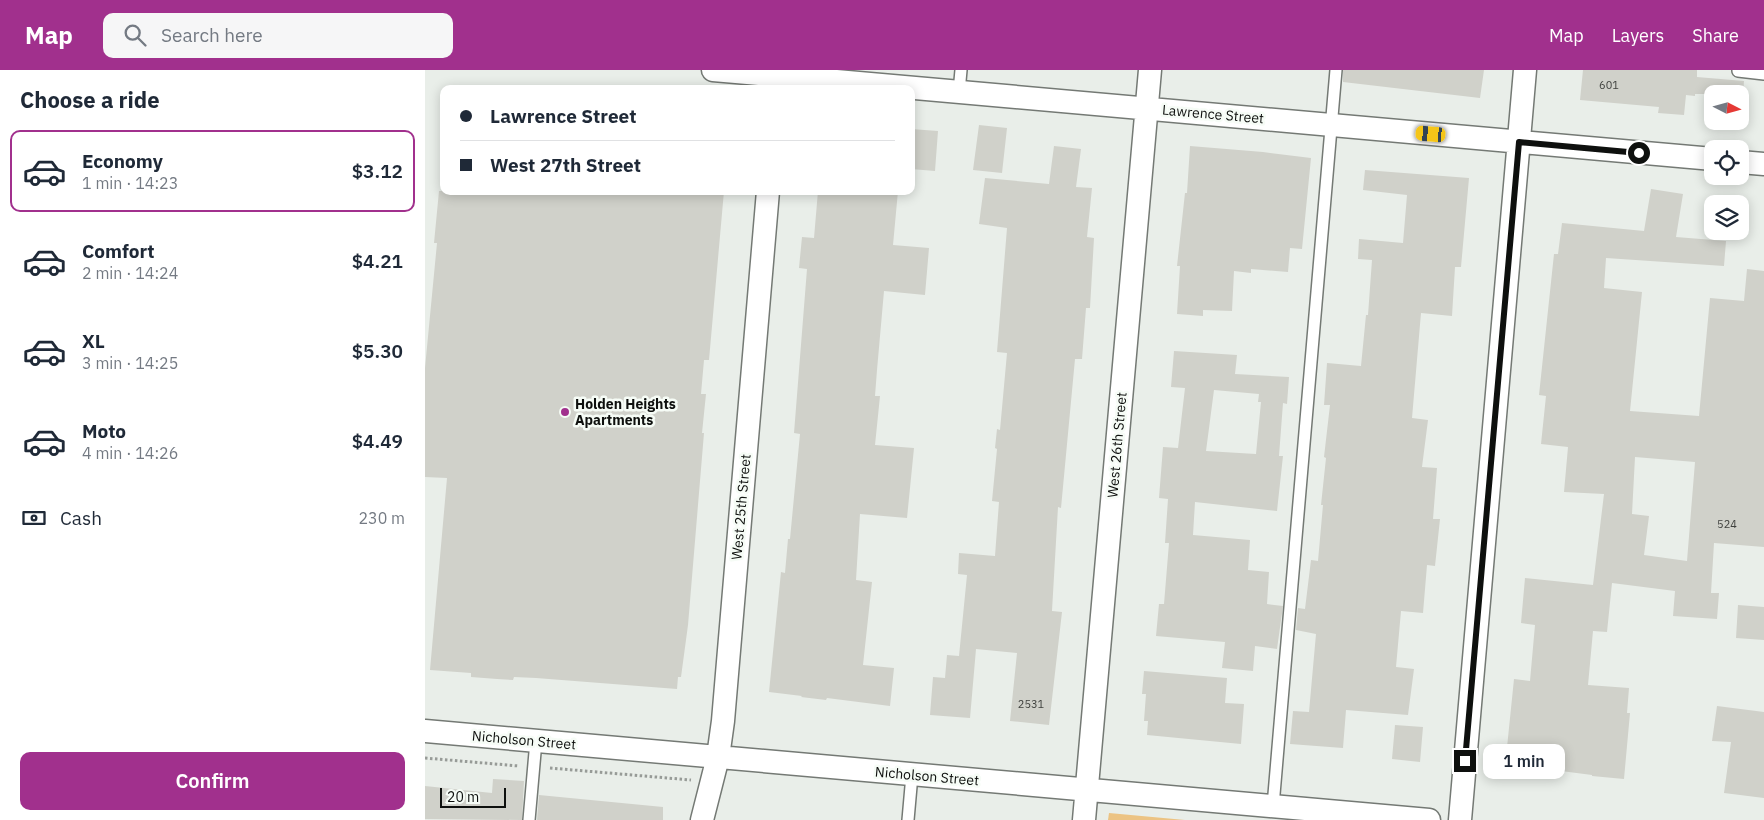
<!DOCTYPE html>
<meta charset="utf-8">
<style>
:root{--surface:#fff;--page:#f6f6f7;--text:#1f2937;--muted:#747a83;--line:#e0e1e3;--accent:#a1308d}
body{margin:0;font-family:"IBM Plex Sans",sans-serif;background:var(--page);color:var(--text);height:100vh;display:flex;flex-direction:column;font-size:19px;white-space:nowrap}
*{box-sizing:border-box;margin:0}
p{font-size:16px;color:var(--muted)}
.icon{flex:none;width:28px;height:28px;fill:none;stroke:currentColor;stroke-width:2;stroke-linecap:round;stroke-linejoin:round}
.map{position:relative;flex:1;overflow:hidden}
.drawer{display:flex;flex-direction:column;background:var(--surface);width:425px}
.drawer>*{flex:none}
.hud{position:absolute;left:15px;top:15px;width:475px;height:110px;border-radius:10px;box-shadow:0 2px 12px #0003;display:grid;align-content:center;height:110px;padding:0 20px;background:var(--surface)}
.needle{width:32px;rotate:96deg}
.fabs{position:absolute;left:1279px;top:15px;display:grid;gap:10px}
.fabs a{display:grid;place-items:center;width:45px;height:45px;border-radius:10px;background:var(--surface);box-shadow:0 2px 12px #0003;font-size:25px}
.scale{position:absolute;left:15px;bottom:12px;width:66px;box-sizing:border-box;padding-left:5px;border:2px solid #0e100e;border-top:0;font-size:14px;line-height:18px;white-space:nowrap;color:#0e100e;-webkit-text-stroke:4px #f6fcf6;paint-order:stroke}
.end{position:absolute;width:22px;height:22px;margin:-11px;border:6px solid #0e100e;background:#fff;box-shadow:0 0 0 2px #fff}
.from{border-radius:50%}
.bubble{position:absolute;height:35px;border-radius:10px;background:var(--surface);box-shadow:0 2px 12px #0003;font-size:16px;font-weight:600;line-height:35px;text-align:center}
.car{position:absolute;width:15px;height:30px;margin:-15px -8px;border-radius:6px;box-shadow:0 0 4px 1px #0007;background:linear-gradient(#f5c518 24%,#345 0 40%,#f5c518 0 76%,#345 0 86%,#f5c518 0)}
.hud b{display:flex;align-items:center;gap:18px;height:48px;font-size:19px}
.hud b+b{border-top:1px solid var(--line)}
.hud i{width:12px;height:12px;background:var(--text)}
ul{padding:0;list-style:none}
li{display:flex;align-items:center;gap:15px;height:82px;margin:0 10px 8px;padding:0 10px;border:2px solid transparent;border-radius:10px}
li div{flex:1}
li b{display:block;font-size:19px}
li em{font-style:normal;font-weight:600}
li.on{border-color:var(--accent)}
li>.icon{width:45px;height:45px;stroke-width:1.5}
h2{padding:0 20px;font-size:22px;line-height:60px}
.pay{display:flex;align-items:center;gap:12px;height:55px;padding:0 20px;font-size:19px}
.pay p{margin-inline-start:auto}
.action{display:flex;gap:10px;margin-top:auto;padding:10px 20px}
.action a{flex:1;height:58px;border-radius:10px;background:var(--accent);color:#fff;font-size:20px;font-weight:600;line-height:58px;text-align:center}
header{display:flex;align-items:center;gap:30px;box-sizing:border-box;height:70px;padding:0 25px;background:var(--accent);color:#fff}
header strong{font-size:24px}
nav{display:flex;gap:28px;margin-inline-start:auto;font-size:18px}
.search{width:350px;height:45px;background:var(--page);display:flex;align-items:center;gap:12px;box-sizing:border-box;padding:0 18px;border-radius:10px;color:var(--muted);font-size:19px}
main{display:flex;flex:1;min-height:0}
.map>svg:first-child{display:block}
</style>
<header>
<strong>Map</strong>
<div class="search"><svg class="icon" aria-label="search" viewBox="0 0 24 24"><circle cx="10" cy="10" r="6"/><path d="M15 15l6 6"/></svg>Search here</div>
<nav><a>Map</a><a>Layers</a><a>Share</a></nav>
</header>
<main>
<section class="drawer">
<h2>Choose a ride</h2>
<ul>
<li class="on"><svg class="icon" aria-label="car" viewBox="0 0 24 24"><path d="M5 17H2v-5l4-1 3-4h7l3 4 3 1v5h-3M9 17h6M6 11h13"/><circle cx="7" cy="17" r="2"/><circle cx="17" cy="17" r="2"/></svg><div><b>Economy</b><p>1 min · 14:23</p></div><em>$3.12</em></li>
<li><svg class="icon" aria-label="car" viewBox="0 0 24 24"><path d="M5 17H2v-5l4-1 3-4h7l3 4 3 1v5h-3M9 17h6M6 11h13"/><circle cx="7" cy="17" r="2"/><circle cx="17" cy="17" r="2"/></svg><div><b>Comfort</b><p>2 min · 14:24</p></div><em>$4.21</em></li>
<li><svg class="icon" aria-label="car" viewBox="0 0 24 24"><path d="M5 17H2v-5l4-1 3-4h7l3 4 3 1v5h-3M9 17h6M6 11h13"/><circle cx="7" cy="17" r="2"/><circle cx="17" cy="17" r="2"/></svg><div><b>XL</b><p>3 min · 14:25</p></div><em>$5.30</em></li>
<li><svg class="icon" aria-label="car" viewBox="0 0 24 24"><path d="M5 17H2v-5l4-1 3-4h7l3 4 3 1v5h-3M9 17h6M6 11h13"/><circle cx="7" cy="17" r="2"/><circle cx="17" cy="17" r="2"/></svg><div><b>Moto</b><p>4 min · 14:26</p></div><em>$4.49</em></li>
</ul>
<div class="pay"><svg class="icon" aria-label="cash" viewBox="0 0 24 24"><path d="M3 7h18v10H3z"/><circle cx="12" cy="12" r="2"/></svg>Cash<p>230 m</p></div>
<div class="action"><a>Confirm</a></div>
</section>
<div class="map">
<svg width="1339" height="750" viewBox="0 0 1339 750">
<rect width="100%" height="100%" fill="#e9eee9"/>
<path fill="#ecc383" d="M684,743L760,750H683Z"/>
<path fill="#d0d1ca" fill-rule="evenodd" d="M918,0H1059L1055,28L918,12Z
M1158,0H1272V7L1319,11L1318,24H1270V26L1261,25L1259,45L1233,43L1234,37L1155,30Z
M554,55L582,58L577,103L548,100Z
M486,59L513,61L510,101L486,99Z
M629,76L656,79L651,117L667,118L662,167L669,168L665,238H661L657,289H650L636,438L633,437L627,541L637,542L624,655L585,651L592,583L551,579L545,648L505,645L508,607L520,608L522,585L534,586L542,505L533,504L534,483L570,486L574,432L567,431L572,379L570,378L572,359L575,360L582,283L572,282L582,158L554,154L560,108L624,114Z
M765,76L838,82L886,88L877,179L865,178L863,202L826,199V203L809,201L807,241L778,240V246L752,244L755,196H752L760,123H762Z
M940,100L1044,108L1036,197H1030L1027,246L996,243L987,348L1003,350L997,397L1012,398L1008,449H1015L1010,496L1002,495L998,543L976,541L971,597L989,599L983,645L921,640L918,678L865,674L868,641L884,642L891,564L871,560L873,538L880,539L886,490L893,491L898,435H896L901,388L899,387L905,335H899L902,293L936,296L941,245H943L947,190L933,189L934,169L978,173L982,125L938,120Z
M1226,119L1258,124L1251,167L1301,171L1299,196L1181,188L1179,218L1217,222L1205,341L1274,346L1285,228L1319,231L1322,199L1339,201V477L1289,473L1286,523H1294L1292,549L1248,546L1250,521L1187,513L1182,562L1168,561L1163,615L1204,618L1202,643H1205L1199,709L1167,706V705L1113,698V701L1080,697L1089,609L1105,611L1110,555L1096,553L1100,508L1168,515L1179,424L1139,422L1143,377L1116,374L1121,326L1114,325L1129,184H1133L1137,153L1219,161ZM1210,387L1270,392L1262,491L1219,485L1224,446L1207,444Z
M14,121H299L284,290H279L276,324H281L277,363H279L263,555L256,607H253L252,619L111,608L89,607L88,610L72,609L46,607V603L5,600L22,408L0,407V298L12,173H9Z
M393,121H473L468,175L504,178L500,225L459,221L452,300L450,326H455L450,375L489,378L482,448L435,444L431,510L447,512L438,595L469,598L465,636L402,628L401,630L376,627L377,626L344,622L356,502L360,503L363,469H365L375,364L369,363L382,199L374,198L377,167L389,168Z
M749,281L812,285L810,304L864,307L862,334L858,333L854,386H858L852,441L770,432L768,465L825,470L823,500L844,502L842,534L858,536L852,579L830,576L828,601L797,598L800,572L731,566L734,534H739L744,473H740L743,429L734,428L738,377L753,378L760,318L746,317ZM789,320L834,324L833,332H836L831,384L781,381Z
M1313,535L1339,537V570L1311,568Z
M719,601L802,608L800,633L819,634L816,674L722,665L723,651H719L721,624H717Z
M1292,636L1339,642V728L1299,723L1306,672L1287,671Z
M970,655L998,657L995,692L967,689Z
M68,709L99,711L97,750L0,749V716L67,723Z
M114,725L238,737V750H112Z"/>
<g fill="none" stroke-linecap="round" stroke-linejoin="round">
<defs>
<path id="service" d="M1313,1L1339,4
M534,22L536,0
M848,736L911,0
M104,750L111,671
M483,750L487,705"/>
<path id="minor" d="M288,0L1288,89
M1315,92L1339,94
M0,661L1004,750
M277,750L293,687L298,651L343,121
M659,750L725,0
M1035,750L1100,0"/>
</defs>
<use href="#service" stroke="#747974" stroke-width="14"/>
<use href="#minor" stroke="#747974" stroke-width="25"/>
<path stroke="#979b97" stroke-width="3" stroke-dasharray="2.5 2.5" stroke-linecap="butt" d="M0,688L94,696
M125,698L266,710"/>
<use href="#service" stroke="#fff" stroke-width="11"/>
<use href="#minor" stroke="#fff" stroke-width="22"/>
</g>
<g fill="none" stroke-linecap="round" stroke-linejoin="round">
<path stroke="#0e100e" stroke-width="6" d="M1040,691L1094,72L1214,83"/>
</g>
<circle fill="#a1308d" stroke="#f6fcf6" stroke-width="2" cx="140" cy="342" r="5"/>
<g text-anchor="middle" stroke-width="5" stroke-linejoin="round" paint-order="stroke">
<g font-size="11" fill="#3e403d">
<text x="1184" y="19">601</text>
<text x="1302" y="458">524</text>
<text x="606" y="638">2531</text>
</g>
<g font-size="14" fill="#0e100e" stroke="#f6fcf6">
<text transform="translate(788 44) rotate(5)" y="5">Lawrence Street</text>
<text transform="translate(692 375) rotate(-85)" y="5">West 26th Street</text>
<text transform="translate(316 437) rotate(-85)" y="5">West 25th Street</text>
<text transform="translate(99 670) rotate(5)" y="5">Nicholson Street</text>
<text transform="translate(502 706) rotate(5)" y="5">Nicholson Street</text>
</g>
<g font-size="14" font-weight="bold" fill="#0e100e" stroke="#f6fcf6" text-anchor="start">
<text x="150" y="339">Holden Heights<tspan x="150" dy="16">Apartments</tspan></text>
</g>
</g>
</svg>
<div class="fabs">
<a><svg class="needle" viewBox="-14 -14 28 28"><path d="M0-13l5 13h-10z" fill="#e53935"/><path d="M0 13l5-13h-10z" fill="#747a83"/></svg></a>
<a><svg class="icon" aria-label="locate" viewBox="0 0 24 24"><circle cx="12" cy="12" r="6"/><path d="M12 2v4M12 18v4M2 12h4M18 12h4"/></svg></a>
<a><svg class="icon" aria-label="layers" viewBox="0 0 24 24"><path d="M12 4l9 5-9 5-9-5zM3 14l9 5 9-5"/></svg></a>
</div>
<div class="scale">20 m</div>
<i class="end from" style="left:1214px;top:83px"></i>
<i class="end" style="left:1040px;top:691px"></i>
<div class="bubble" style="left:1058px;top:674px;width:82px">1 min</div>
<i class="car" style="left:1006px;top:64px;rotate:275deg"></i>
<div class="hud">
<b><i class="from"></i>Lawrence Street</b>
<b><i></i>West 27th Street</b>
</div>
</div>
</main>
